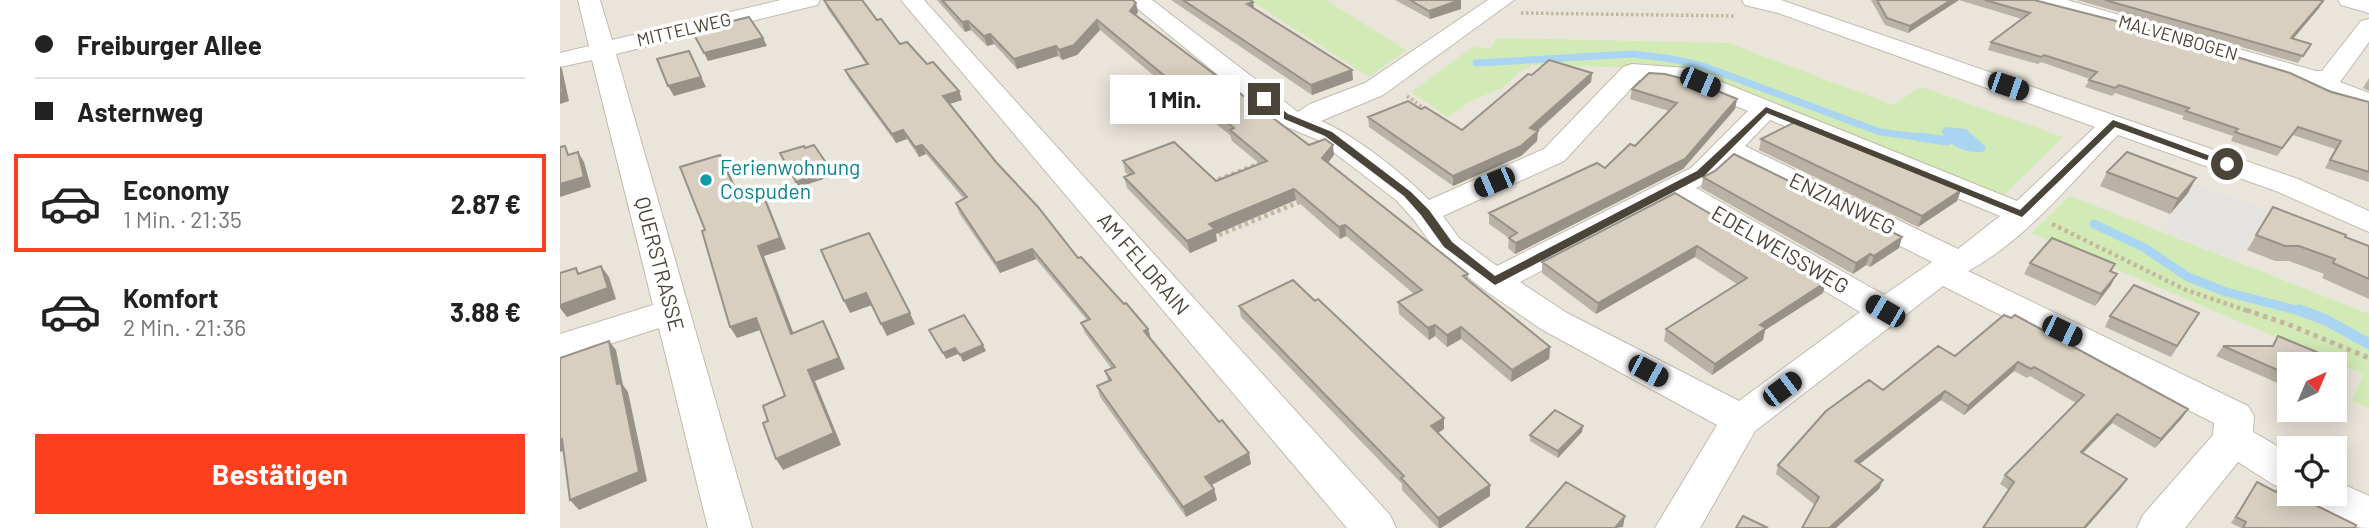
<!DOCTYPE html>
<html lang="de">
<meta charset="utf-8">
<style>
:root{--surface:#fff;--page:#f2f2f2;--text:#222;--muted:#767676;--line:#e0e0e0;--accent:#fc3f1d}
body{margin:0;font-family:Barlow,sans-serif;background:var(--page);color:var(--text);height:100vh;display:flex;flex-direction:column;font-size:26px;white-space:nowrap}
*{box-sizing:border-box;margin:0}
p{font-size:23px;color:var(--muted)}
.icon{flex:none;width:38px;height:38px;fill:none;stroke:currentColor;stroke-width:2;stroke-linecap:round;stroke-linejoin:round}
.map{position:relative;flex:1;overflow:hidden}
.panel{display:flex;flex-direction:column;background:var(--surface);width:560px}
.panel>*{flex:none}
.hud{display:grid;align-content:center;height:154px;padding:0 35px;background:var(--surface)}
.needle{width:46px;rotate:44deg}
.fabs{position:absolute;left:1717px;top:352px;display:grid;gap:14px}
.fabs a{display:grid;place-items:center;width:70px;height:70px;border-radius:0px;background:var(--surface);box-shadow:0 4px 18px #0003;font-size:35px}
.end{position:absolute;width:32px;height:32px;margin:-16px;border:9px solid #4b4439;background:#fff;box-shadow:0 0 0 4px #fff}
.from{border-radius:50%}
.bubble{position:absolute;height:49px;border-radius:0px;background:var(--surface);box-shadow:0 4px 18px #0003;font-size:23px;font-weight:700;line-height:49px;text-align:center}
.car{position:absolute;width:21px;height:42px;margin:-21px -10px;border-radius:9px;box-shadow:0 0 5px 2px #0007;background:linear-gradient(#222 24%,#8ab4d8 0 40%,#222 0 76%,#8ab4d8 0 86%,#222 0)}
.hud b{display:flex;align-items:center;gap:24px;height:66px;font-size:26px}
.hud b+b{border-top:2px solid var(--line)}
.hud i{width:18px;height:18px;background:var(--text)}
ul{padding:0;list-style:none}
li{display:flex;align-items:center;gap:21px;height:98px;margin:0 14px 10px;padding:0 21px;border:4px solid transparent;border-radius:0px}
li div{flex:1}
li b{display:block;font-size:26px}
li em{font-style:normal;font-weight:700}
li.on{border-color:var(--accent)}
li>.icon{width:63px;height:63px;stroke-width:1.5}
.button{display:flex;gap:14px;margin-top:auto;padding:14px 35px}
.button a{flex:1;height:80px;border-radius:0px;background:var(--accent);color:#fff;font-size:28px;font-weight:700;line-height:80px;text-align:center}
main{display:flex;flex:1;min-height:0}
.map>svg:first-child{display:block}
</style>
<main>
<section class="panel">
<div class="hud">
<b><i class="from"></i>Freiburger Allee</b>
<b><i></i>Asternweg</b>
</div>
<ul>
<li class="on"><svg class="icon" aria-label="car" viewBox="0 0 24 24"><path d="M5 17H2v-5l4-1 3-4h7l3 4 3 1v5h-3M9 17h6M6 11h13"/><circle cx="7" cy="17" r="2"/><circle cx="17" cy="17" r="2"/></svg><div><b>Economy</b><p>1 Min. · 21:35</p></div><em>2.87 €</em></li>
<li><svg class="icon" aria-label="car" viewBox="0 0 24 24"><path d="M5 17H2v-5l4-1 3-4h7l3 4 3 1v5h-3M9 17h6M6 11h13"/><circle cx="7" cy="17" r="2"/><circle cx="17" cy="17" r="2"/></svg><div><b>Komfort</b><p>2 Min. · 21:36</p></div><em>3.88 €</em></li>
</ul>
<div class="button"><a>Bestätigen</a></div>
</section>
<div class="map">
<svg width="1809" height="528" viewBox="0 0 1809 528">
<rect width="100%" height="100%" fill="#f6f3ec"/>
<path fill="#eae5da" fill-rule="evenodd" d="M0,0H1809V528H0ZM1729,364H1774V410H1729ZM1729,448H1774V494H1729Z"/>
<path fill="#d2eab5" d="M690,0H766L846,50L809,77Z
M937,38L1168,43L1333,105L1361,87L1503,137L1440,199L1124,69L972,65L959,72L943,88L911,101L888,117L851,92L913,47L930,49Z
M1510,196L1809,314V408L1792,401L1803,374L1471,233Z"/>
<path fill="#e5e3e0" d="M1636,184L1709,211L1676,260L1600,230Z"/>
<path fill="#a9d4f2" d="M1386,127L1406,129L1426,147L1423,152C1406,153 1389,147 1381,131Z"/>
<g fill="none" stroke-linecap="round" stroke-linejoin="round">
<path stroke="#a9d4f2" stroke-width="7" d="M916,63L1073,54L1112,59L1143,66L1320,132L1372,139"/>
<path stroke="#a9d4f2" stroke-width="9" d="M1359,137L1387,141
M1534,224L1585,248L1628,277L1666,292L1744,312"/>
<path stroke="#a9d4f2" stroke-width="11" d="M1739,310L1766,320L1809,344"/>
<defs>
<path id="minor" d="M18,0H40L52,40L221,0H260L257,5L56,54L192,528H148L99,328L0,360V334L93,305L32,60L0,67V53L29,46Z
M341,0H364L830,515L836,528H787Z
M567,0H592L738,112L750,104L805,83L928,0H954L823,95L761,121C794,135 844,174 869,200L984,149L1063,67L1072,64L1127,68L1457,201L1535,127L1218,13L1185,5L1182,0H1221L1738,179L1809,211V232L1716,191L1558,135C1512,181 1466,240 1408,271L1688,406L1694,416L1693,432L1729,453V490L1714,485L1678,462L1625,528H1577L1583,515L1653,435L1654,423L1383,286L1195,431L1140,528H1095L1157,425L981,329L923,289L877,252L854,220L836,200L758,140L715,122ZM1079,80L1114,81L1188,111L1131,168L937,266L899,238L883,216L1004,161ZM1210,120L1440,216L1398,249L1185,146ZM1171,161L1372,262L1324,295L1136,188L1151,180ZM1113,201L1300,312L1179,401L1007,313L960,282Z
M1469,0H1507L1756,71H1762L1801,21L1809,19V42L1780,82L1809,93V109L1767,97L1746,84L1557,27L1472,5Z
M1778,0H1809V13L1781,5Z
M1774,480L1809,496V528C1786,528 1752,515 1743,494H1774Z"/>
</defs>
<use href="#minor" stroke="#c2bbae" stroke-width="2"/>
<path stroke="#c4b79f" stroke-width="3.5" stroke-dasharray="2.5 2.5" stroke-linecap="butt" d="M961,13L1176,16
M847,96L868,111"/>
<path stroke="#c4b79f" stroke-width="4.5" stroke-dasharray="3.5 3.5" stroke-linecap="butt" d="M652,182L703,162
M1492,224L1626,290L1691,312
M659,235L742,201"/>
<path stroke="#c4b79f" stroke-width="5" stroke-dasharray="4.5 4.5" stroke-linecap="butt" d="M1686,310L1730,325L1809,358"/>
<use href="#minor" fill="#fff" fill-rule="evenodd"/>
</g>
<path fill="#bab2a6" d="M264,0L317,20L340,44L367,64L399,91L402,100L389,104L436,162L518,258L588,329L591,339L691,464L651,485L654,489L657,500L626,517L540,397L537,386L548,381L545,371L551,368L525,333L521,323L527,320L476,259L440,273L399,213L396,203L404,199L366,154L359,157L347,139L336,143L289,79L285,70L306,64L267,8Z
M377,0H573L578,12L576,15L749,145L774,155L768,163L908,274V280L990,347L989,359L951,382L901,339L887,347L875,336L869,340L839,314L838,302L854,294L786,236L780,239L736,200L656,234L657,241L630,253L567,188L564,177L569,175L565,172L563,161L656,181L700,164L672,141L670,135L629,102L626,103L540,30L517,55L502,60L498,56L457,69L434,44L427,46L411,30L405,32Z
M611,0H690L694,9L792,70L793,80L752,95Z
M835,0H901V9L870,19Z
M1311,0H1474L1809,102V182L1765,168L1775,149L1733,135L1717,156L1671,141L1673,136L1622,119L1624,116L1555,93L1552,96L1525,87L1530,79L1481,62L1478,64L1428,50L1431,42L1462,19L1399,0L1348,33L1325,25Z
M1517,0H1760L1759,8L1733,39L1751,44L1738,63Z
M1032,73L1031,82L978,131L977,141L961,156L893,186L809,127L808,117L861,109L902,130L972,75Z
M1809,78V91L1803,88Z
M1072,89L1177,99L1175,109L1123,169L955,254L948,248L949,238L929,224V213L1045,168L1075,146L1109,111L1070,99Z
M1201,139L1401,190L1397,201L1358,227L1199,150Z
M1547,172L1628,193L1610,214L1540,186Z
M1143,177L1342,237L1339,248L1310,267L1306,265L1293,274L1141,188Z
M1115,193L1263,293L1205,330L1203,340L1152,375L1104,341L1106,329L1177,284L1135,257L1036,314L982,273V262Z
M1713,207L1785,237L1809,246V299L1762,278L1764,274L1729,261H1715L1687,250Z
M1470,263L1555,264L1552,271L1551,285L1535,306L1464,274Z
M679,306L884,429L878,433L930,496L881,528H878L842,490V484L681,317Z
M1639,313L1611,357L1545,327L1550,316Z
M1444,315L1622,418L1595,448L1552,423L1523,453L1567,479L1561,488L1449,490L1440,484L1445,475L1516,403L1470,376L1467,378L1454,371L1404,415L1381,400L1299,464L1323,480L1319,489L1276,528H1242L1255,505L1216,474L1218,465L1323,390L1395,356Z
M1718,336L1729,364V388L1656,356L1663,346H1712Z
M1023,426L1022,432L998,458L970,441V435Z
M1697,482L1715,492L1719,487L1795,528H1681L1671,523Z"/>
<path fill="#979187" d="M901,0V9L870,19L869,11Z
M1391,0H1399L1348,33L1350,26Z
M1763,1L1759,8L1727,46L1731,38Z
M693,2L695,12L687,4Z
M576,3L578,12L572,21L570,11Z
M537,20L540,30L517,55L502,60L499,50Z
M408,21L411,30L405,32L402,22Z
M430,34L434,44L427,46L424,36Z
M203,38L207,46L148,61L144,53Z
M496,46L498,56L457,69L454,59Z
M129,51L146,87L114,96L108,86Z
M0,66L2,69L9,101L0,104Z
M792,70L793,80L752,95L751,85Z
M1032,73L1031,82L969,138L970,128Z
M399,91L402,100L386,105L383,96Z
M627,91L629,102L626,103L624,92Z
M1177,99L1175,109L1123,169L955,254L956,243Z
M343,130L347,139L336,143L332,134Z
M978,131L977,141L961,156L893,186V176Z
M362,145L366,154L359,157L355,147Z
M773,145L774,155L763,169L762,158Z
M18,152L24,162L31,187L0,197V184Z
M160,155L166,165L183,205L177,194Z
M271,170L273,176L239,187L236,182Z
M1636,178L1628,193L1610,214L1618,199Z
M200,187L205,197L226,249L204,256L238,345L231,334L198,246Z
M734,189L736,200L656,234L657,241L630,253L627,241L649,224Z
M1401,190L1397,201L1358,227L1362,216Z
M785,225L786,236L780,239L779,227Z
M1342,237L1339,248L1310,267L1314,256Z
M1137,246L1135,257L1036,314L1038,303Z
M472,249L476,259L440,273L436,263Z
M1310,254L1306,265L1293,274L1296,263Z
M41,266L49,277L56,299L7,317L0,308V305Z
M1557,274L1551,285L1535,306L1541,294Z
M1266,282L1263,293L1205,330L1203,340L1152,375L1155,364L1200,325Z
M306,293L312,305L290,313L284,301Z
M350,313L355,324L327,336L321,324Z
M196,318L203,329L177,338L170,327Z
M263,321L269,332L285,369L255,381L281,445L223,470L216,459L248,370Z
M875,325V336L869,340L868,328Z
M901,327V339L887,347V335Z
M588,329L591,339L584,331Z
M49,341L56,350L63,385L68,392L87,481L19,510L10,500L57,384Z
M423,345L426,351L403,362L400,355Z
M990,347L989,359L951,382L952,370Z
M395,348L398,354L386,359L383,353Z
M1458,362L1454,371L1404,415L1408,406Z
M1385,391L1381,400L1292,470L1295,461Z
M1628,409L1622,418L1595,448L1601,439Z
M1557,414L1552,423L1515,461L1521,452Z
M884,418V429L871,437V426Z
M1023,426L1022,432L998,458V451Z
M2,439L10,448L0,452V440Z
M689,453L691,464L648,487L645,477Z
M1567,479L1561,488L1526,528H1524Z
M1323,480L1319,489L1276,528H1269Z
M930,485V496L881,528H879L878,518Z
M654,489L657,500L626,517L623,507Z
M1065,516L1063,527L1055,528Z"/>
<path fill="#d8cfc1" stroke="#979187" stroke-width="2" d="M264,0H302L317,20L321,19L340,44L347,42L367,64L373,62L399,91L383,96L436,162L478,207L518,258L521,257L564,304L566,303L588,329L584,331L659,422L662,420L689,453L645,477L654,489L623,507L537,386L551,380L545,371L555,367L521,323L530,319L472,249L436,263L396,203L407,197L362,145L355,147L343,130L332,134L285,70L308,64Z
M382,0H573L576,3L570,11L749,145L765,139L773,145L762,158L908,274L903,276L990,347L952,370L901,327L887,335L875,325L868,328L838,302L862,290L785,225L779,227L734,189L649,224L655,229L627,241L564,177L574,173L563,161L614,142L656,181L707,161L670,130L674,128L627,91L624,92L537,20L514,45L499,50L496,46L454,59L430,34L424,36L408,21L402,22Z
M623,0H690L693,2L687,4L792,70L751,85Z
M850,0H900L869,11Z
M1317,0H1391L1350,26L1327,18Z
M1425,0H1474L1560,22L1730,73L1771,92L1809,102V172L1770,160L1781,141L1738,127L1722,148L1675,132L1678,129L1626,111L1629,108L1559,85L1555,88L1529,80L1537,72L1484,55L1481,57L1431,42L1470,13Z
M1545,0H1760L1763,1L1731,38L1751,44L1743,56Z
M189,17L203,38L144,53L132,31Z
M129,51L141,77L108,86L97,59Z
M989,60L1032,73L970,128L978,131L961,146L893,176L808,117L848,101L861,109L865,107L902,130L968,74L972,75Z
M1089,73L1105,74L1136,82L1177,99L1125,159L956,243L949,238L957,233L929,213L1037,163L1045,168L1070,144L1075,146L1117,103L1072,89Z
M0,77L3,92L0,93Z
M1235,122L1401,190L1362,216L1201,139Z
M254,145L271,170L236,182L220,153L244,146L245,148Z
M5,146L8,155L18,152L24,177L0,184V147Z
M1567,152L1636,178L1618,199L1547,172Z
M1174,154L1342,237L1314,256L1310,254L1296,263L1143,177L1155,171Z
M160,155L177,194L200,187L220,238L198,246L231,334L263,321L279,358L248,370L274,433L216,459L203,423L208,421L203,406L225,396L196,318L170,327L142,231L145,230L120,167Z
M1115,193L1266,282L1200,325L1206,328L1155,364L1106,329L1187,278L1137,246L1038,303L982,262Z
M1713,207L1786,235L1785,237L1809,246V279L1773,263L1775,259L1739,246H1725L1696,235Z
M309,233L350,313L321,324L306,293L284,301L261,250Z
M1492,238L1555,264L1550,271L1557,274L1541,294L1470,263Z
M41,266L48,288L0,305V273L16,268L18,274Z
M733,280L755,301L758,299L884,418L871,426L930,485L878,518L841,478L844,476L679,306Z
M1574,285L1639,313L1617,346L1550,316Z
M404,315L423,345L400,355L395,348L383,353L369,330Z
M1444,315L1451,318L1455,315L1628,409L1601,439L1557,414L1521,452L1567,479L1524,528H1423L1454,482L1445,475L1524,395L1474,367L1471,369L1458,362L1408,406L1385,391L1295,461L1323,480L1269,528H1242L1259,497L1218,465L1266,411L1309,380L1323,390L1378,346L1395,356Z
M1718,336L1776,360L1774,365L1729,364V375L1663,346H1713Z
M49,341L57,384L61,383L79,472L10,500L2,439L0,440V358Z
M995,410L1023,426L998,451L970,435Z
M1006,482L1065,516L1055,528H966Z
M1697,482L1716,492L1719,487L1729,492V494H1733L1796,525L1795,528H1683L1686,522L1676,517Z
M1183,516L1208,528H1176Z"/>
<path fill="#4b4439" d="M701,97H707L728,114L772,132L851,192L869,210L892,242L935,276L1137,171L1206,107L1460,210L1553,120L1672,164L1663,166L1555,127L1462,217L1207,113L1144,176L935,285L884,247L861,215L844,196L765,136L722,118L701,101Z"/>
<circle fill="#0f9aa8" stroke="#fff" stroke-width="2.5" cx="146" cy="180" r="7"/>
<g text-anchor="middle" stroke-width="7" stroke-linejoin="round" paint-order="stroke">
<g font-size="18" fill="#4b4439" stroke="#fff">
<text transform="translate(124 30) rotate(-13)" y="6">MITTELWEG</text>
<text transform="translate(1618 38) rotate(16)" y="6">MALVENBOGEN</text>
</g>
<g font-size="21" fill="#0d838f" stroke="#fff" text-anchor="start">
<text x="160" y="175">Ferienwohnung<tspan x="160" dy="24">Cospuden</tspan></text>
</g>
<g font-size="21" fill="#4b4439" stroke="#fff">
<text transform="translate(1282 204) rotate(26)" y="7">ENZIANWEG</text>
<text transform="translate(1220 250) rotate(30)" y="7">EDELWEISSWEG</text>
<text transform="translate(99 264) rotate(75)" y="7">QUERSTRASSE</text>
<text transform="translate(583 264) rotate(49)" y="7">AM FELDRAIN</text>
</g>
</g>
</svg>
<div class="fabs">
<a><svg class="needle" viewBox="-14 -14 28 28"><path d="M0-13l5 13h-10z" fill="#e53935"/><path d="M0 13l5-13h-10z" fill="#767676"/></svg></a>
<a><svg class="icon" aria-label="locate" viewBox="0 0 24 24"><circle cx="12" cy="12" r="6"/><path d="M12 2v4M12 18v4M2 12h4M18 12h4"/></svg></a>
</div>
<i class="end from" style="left:1667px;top:164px"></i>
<i class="end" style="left:704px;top:99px"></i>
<div class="bubble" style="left:550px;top:75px;width:130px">1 Min.</div>
<i class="car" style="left:1140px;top:82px;rotate:113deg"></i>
<i class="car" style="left:1448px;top:86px;rotate:109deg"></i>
<i class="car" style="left:934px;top:182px;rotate:247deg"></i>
<i class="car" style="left:1325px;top:311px;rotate:300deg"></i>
<i class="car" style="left:1502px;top:331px;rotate:116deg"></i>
<i class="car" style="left:1088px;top:371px;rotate:118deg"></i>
<i class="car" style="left:1222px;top:389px;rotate:53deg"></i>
</div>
</main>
